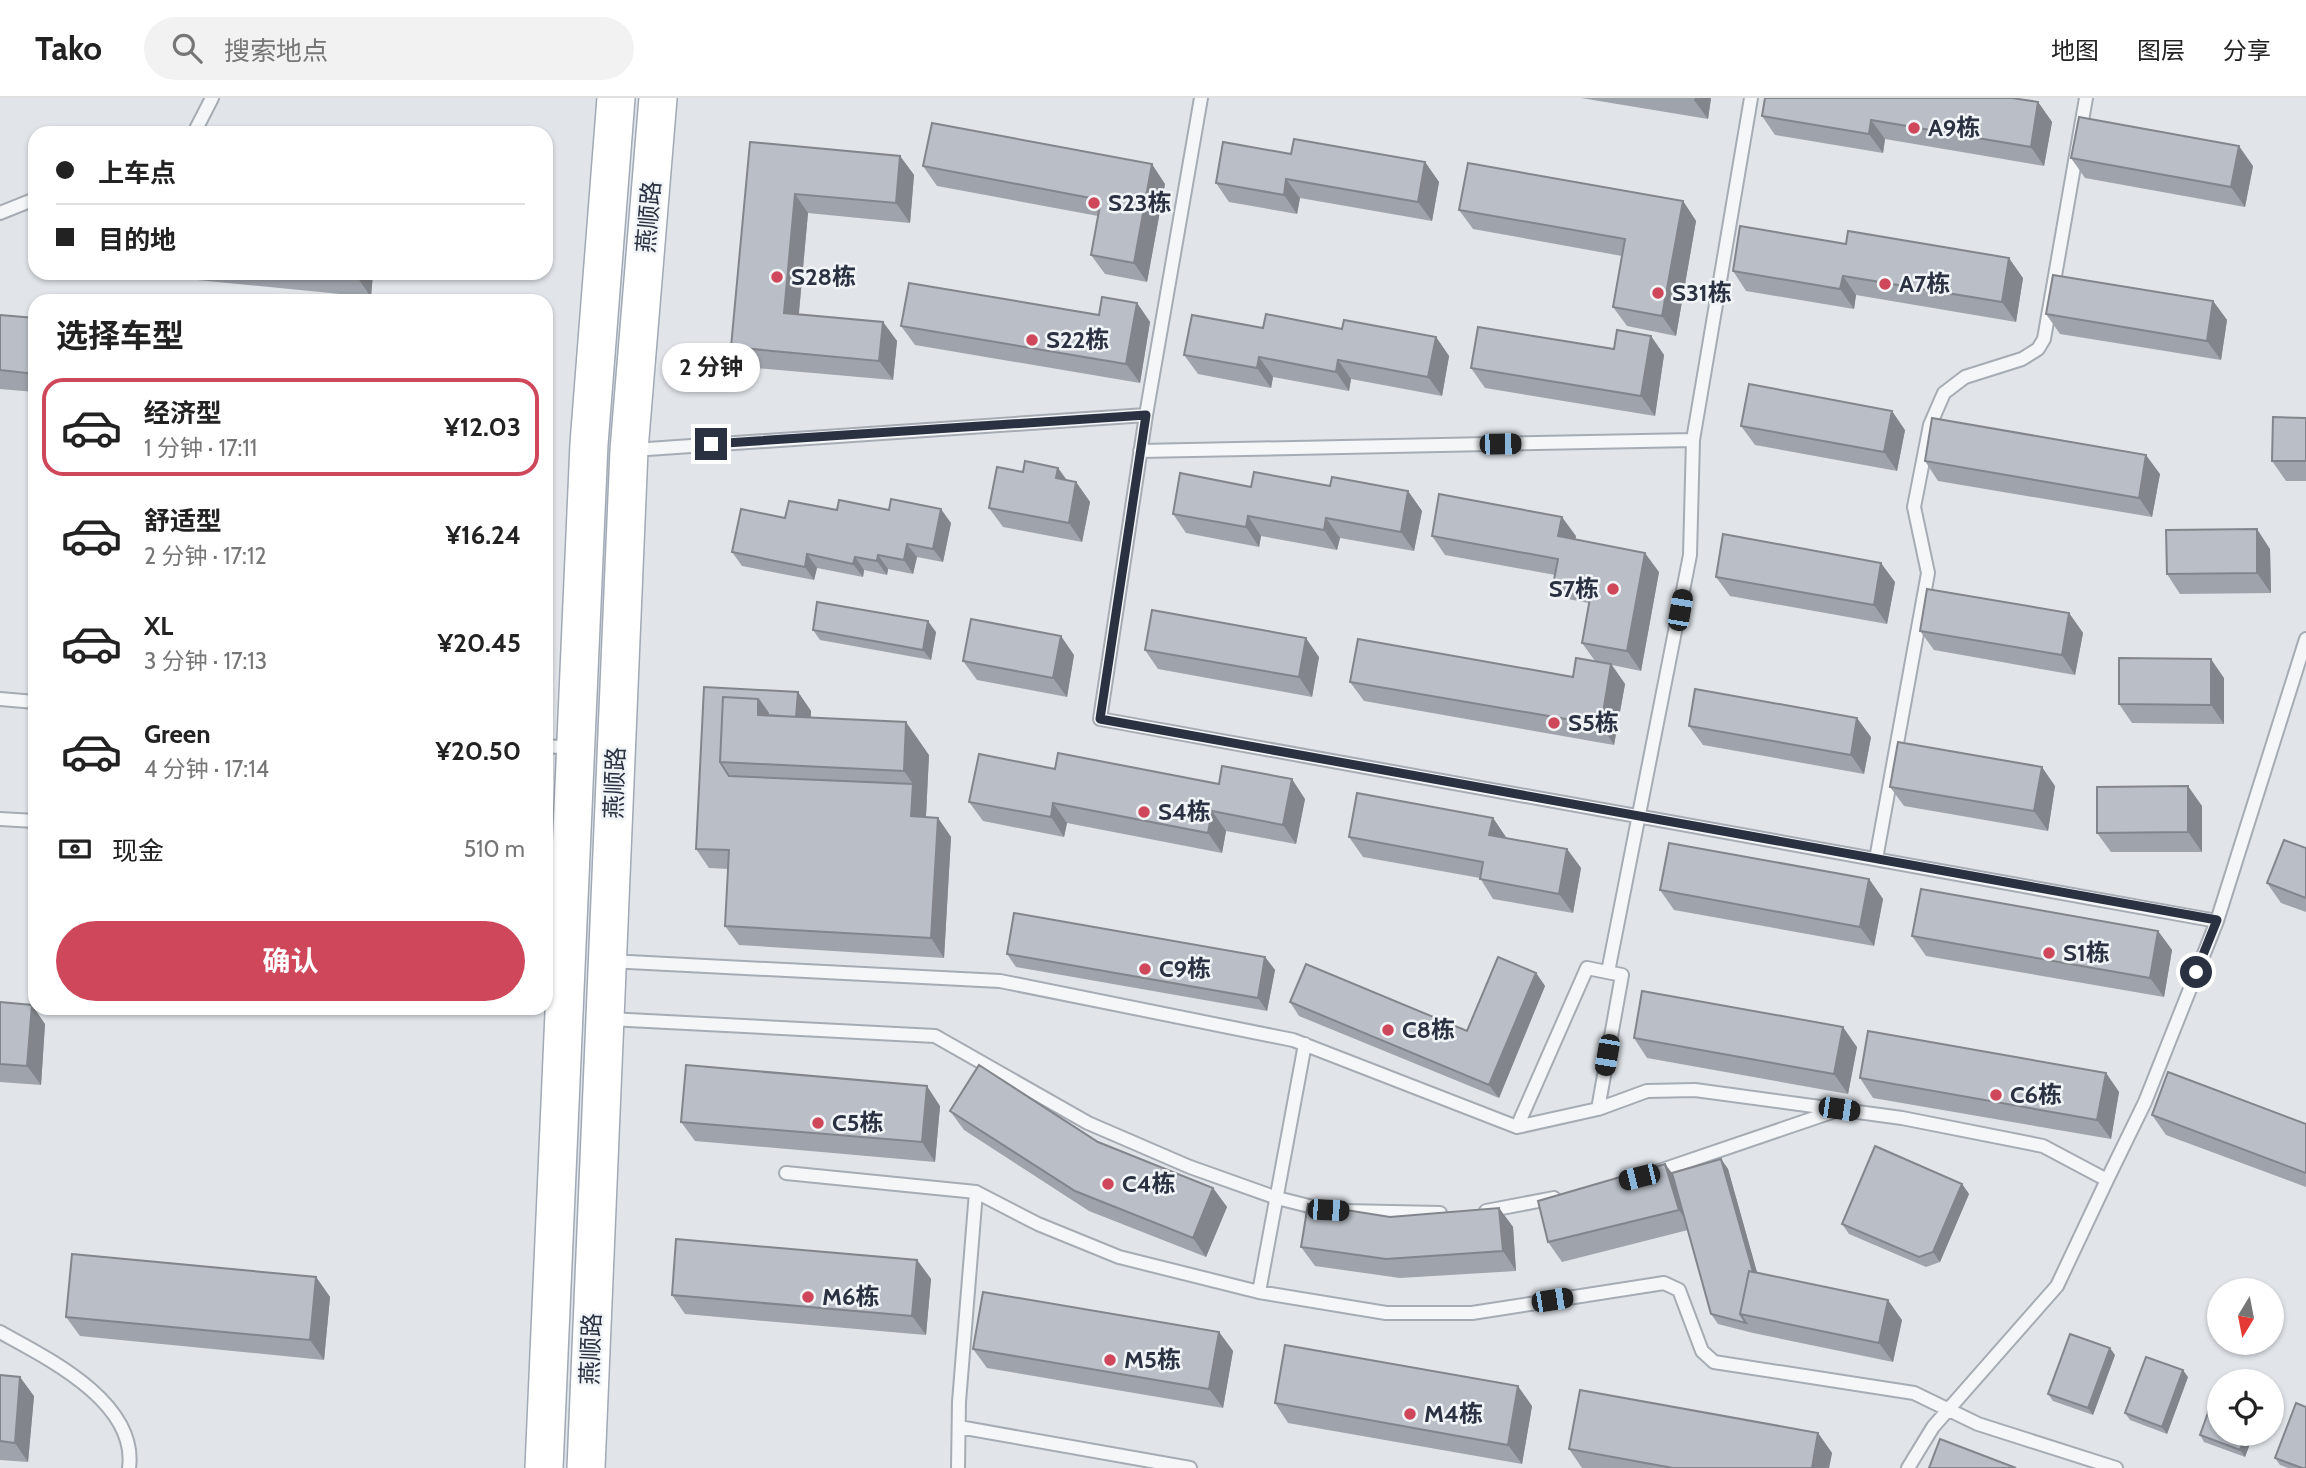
<!DOCTYPE html>
<html lang="zh">
<meta charset="utf-8">
<style>
:root{--surface:#fff;--page:#f2f2f2;--text:#222;--muted:#767676;--line:#e0e0e0;--accent:#cf475a}
body{margin:0;font-family:Cabin,"Noto Sans SC",sans-serif;background:var(--page);color:var(--text);height:100vh;display:flex;flex-direction:column;font-size:26px;white-space:nowrap}
*{box-sizing:border-box;margin:0}
p{font-size:23px;color:var(--muted)}
.icon{flex:none;width:38px;height:38px;fill:none;stroke:currentColor;stroke-width:2;stroke-linecap:round;stroke-linejoin:round}
.map{position:relative;flex:1;overflow:hidden}
.panel{position:absolute;left:28px;top:196px;width:525px;height:721px;display:flex;flex-direction:column;background:var(--surface);border-radius:21px;box-shadow:0 2px 5px #0004}
.panel>*{flex:none}
.banner{position:absolute;left:28px;top:28px;width:525px;height:154px;border-radius:21px;box-shadow:0 2px 5px #0004;display:grid;align-content:center;height:154px;padding:0 28px;background:var(--surface)}
.needle{width:46px;rotate:190deg}
.tools{position:absolute;left:2207px;top:1180px;display:grid;gap:14px}
.tools a{display:grid;place-items:center;width:77px;height:77px;border-radius:50%;background:var(--surface);box-shadow:0 2px 5px #0004;font-size:35px}
.end{position:absolute;width:32px;height:32px;margin:-16px;border:9px solid #2a3242;background:#fff;box-shadow:0 0 0 4px #fff}
.from{border-radius:50%}
.bubble{position:absolute;height:49px;border-radius:24px;background:var(--surface);box-shadow:0 2px 5px #0004;font-size:23px;font-weight:700;line-height:49px;text-align:center}
.car{position:absolute;width:21px;height:42px;margin:-21px -10px;border-radius:9px;box-shadow:0 0 5px 2px #0007;background:linear-gradient(#222 24%,#8ab4d8 0 40%,#222 0 76%,#8ab4d8 0 86%,#222 0)}
.banner b{display:flex;align-items:center;gap:24px;height:66px;font-size:26px}
.banner b+b{border-top:2px solid var(--line)}
.banner i{width:18px;height:18px;background:var(--text)}
ul{padding:0;list-style:none}
li{display:flex;align-items:center;gap:21px;height:98px;margin:0 14px 10px;padding:0 14px;border:4px solid transparent;border-radius:21px}
li div{flex:1}
li b{display:block;font-size:26px}
li em{font-style:normal;font-weight:700}
li.active{border-color:var(--accent)}
li>.icon{width:63px;height:63px;stroke-width:1.5}
h2{padding:0 28px;font-size:32px;line-height:84px}
.pay{display:flex;align-items:center;gap:18px;height:77px;padding:0 28px;font-size:26px}
.pay p{margin-inline-start:auto}
.action{display:flex;gap:14px;margin-top:auto;padding:14px 28px}
.action a{flex:1;height:80px;border-radius:42px;background:var(--accent);color:#fff;font-size:28px;font-weight:700;line-height:80px;text-align:center}
header{display:flex;align-items:center;gap:42px;box-sizing:border-box;height:98px;padding:0 35px;background:var(--surface);border-bottom:2px solid var(--line)}
header strong{font-size:33px}
nav{display:flex;gap:38px;margin-inline-start:auto;font-size:24px}
.search{width:490px;height:63px;background:var(--page);display:flex;align-items:center;gap:18px;box-sizing:border-box;padding:0 24px;border-radius:38px;color:var(--muted);font-size:26px}
.map>svg:first-child{display:block}
</style>
<header>
<strong>Tako</strong>
<div class="search"><svg class="icon" aria-label="search" viewBox="0 0 24 24"><circle cx="10" cy="10" r="6"/><path d="M15 15l6 6"/></svg>搜索地点</div>
<nav><a>地图</a><a>图层</a><a>分享</a></nav>
</header>
<div class="map">
<svg width="2306" height="1370" viewBox="0 0 2306 1370">
<rect width="100%" height="100%" fill="#e1e5ea"/>
<g fill="none" stroke-linecap="round" stroke-linejoin="round">
<defs>
<path id="service" d="M1201,0L1146,317L1100,621L2217,823
M194,35L212,0
M0,115L35,101
M633,352L1146,317
M1140,353L1693,342
M0,601L35,604
M546,648L571,650
M0,721L35,723
M1876,761L1928,475L1914,409L1930,327L1944,295L1965,279L2022,261L2038,251L2044,241L2086,0
M609,863L1000,883L1293,942L1517,1029L1598,1011L1647,993L1695,992L1902,1020L2043,1048L2107,1082
M1608,874L1690,457L1693,342L1751,0
M609,921L935,938L1088,1025L1190,1069L1277,1100L1321,1111
M1517,1029L1587,870L1622,877L1598,1011
M786,1075L976,1094L1038,1126L1119,1159L1259,1194L1386,1215H1472L1664,1185L1679,1192L1702,1253L1714,1264L1914,1295L1978,1326L2116,1370
M1653,1075L1835,1013
M1343,1113L1440,1115
M1486,1113L1554,1100
M1259,1194L1305,946
M0,1234C47,1260 138,1304 129,1370
M959,1329L1190,1370
M958,1370L959,1304L976,1094
M1908,1370L1933,1329L2057,1188L2107,1082L2145,1004L2217,823L2306,541"/>
<path id="primary" d="M544,1370L589,346L616,0
M586,1370L629,352L658,0"/>
</defs>
<use href="#service" stroke="#a6acb4" stroke-width="16"/>
<use href="#primary" stroke="#a1a9b6" stroke-width="40"/>
<use href="#service" stroke="#f4f6f8" stroke-width="12"/>
<use href="#primary" stroke="#fff" stroke-width="37"/>
</g>
<path fill="#9fa3ab" d="M1581,0H1711L1708,21Z
M2038,4L2052,24L2044,68L1885,41L1883,55L1775,37L1762,18Z
M750,44L900,58L914,77L910,125L808,115L799,216L883,224L897,243L893,282L744,269L731,249Z
M1291,56L1425,64L1439,84L1432,123L1300,100L1297,116L1229,104L1216,85Z
M2071,60L2253,68L2245,109L2085,80Z
M923,68L1165,86L1147,184L1105,176L1091,157L1098,118L937,88Z
M1683,103L1696,123L1676,238L1627,228L1613,209L1622,158L1473,131L1459,112Z
M1733,173L2023,180L2016,224L1856,197L1854,211L1746,193Z
M136,175H373L371,199L136,176Z
M2213,203L2227,222L2221,262L2060,236L2046,216Z
M1137,205L1150,224L1140,285L915,247L901,228L1099,217Z
M0,217L35,220V294L0,291Z
M1263,230L1342,231L1436,239L1449,258L1442,298L1351,281L1349,293L1273,279L1271,290L1198,276L1184,257Z
M1651,238L1664,257L1655,318L1485,290L1471,270L1614,251Z
M2306,320V383H2286L2272,363Z
M1741,328L1905,332L1897,373L1755,347Z
M1925,363L2160,376L2152,419L1938,383Z
M1058,370L1067,382L1076,384L1090,404L1082,444L1003,429L989,410L1023,374Z
M1330,388L1408,393L1422,413L1414,453L1340,440L1337,452L1261,438L1259,449L1186,435L1173,416L1251,389Z
M837,412L951,425L943,464L917,459L913,476L888,471L887,477L864,472L863,479L817,470L814,482L742,468L732,454L785,420Z
M1432,438H1576L1575,442L1659,474L1641,573L1612,567L1625,586L1614,647L1364,603L1350,584L1573,579L1595,563L1582,545L1589,505L1568,501L1554,482L1555,477L1445,457Z
M2270,451L2271,495L2180,496L2167,476Z
M1716,479L1895,484L1887,526L1730,498Z
M2069,515L2083,535L2075,577L1934,552L1920,533Z
M813,532L936,534L931,562L820,542Z
M1145,552L1319,559L1312,599L1158,571Z
M1074,557L1067,599L977,582L963,563Z
M2224,580V626L2132,625L2119,606Z
M704,589L798,594L811,613V620L929,657L926,719L938,720L951,739L944,860L739,847L725,828L728,771L709,770L696,751Z
M1689,628L1871,639L1864,676L1703,647Z
M1055,671L1219,686L1305,701L1296,746L1226,733L1222,755L1067,725L1064,739L983,723L969,704Z
M2055,688L2048,733L1904,708L1890,689Z
M2202,708V754H2111L2097,735Z
M1493,720L1506,740L1567,751L1581,770L1573,815L1493,801L1480,780L1363,759L1349,739Z
M2306,750V814L2281,805L2267,785Z
M1869,781L1883,801L1874,848L1674,812L1660,792Z
M2158,833L2172,852L2164,899L1926,858L1912,838Z
M1007,856L1265,859L1275,872L1267,913L1016,869Z
M1536,875L1545,888L1499,1000L1299,918L1290,904L1467,933Z
M0,904L45,926L41,987L0,984Z
M1634,940L1857,949L1848,996L1647,960Z
M2106,975L2119,994L2111,1041L1873,1000L1860,980Z
M940,1008L935,1064L695,1043L681,1024Z
M950,1013L1098,1044L1213,1090L1227,1109L1206,1159L1089,1113L964,1032Z
M2152,1017L2306,1026V1089L2166,1037Z
M1721,1061L1728,1071L1757,1175L1902,1222L1893,1264L1753,1235L1718,1226L1711,1216L1688,1132L1562,1164L1548,1144L1665,1066L1672,1075Z
M1962,1086L1969,1096L1940,1164L1926,1169L1849,1136L1842,1126Z
M1499,1110L1513,1129L1516,1173L1400,1180L1315,1168L1301,1149L1390,1119Z
M917,1162L931,1181L926,1237L685,1216L672,1197Z
M316,1179L330,1199L324,1262L80,1238L66,1219Z
M1219,1234L1233,1253L1223,1310L987,1270L973,1251Z
M2115,1257L2093,1317L2053,1303L2048,1296Z
M0,1277L34,1298L28,1364L0,1362Z
M2188,1279L2167,1336L2130,1322L2125,1315Z
M1275,1305L1532,1308L1522,1366L1288,1325Z
M1818,1335L1832,1355L1829,1370H1582L1569,1351Z
M2219,1335H2254L2245,1359L2204,1344L2200,1337Z
M2275,1360L2306,1370H2288L2280,1367Z"/>
<path fill="#82858b" d="M1695,0H1711L1708,21L1694,2Z
M2038,4L2052,24L2044,68L2031,49Z
M1871,22L1885,41L1883,55L1869,36Z
M2239,48L2253,68L2245,109L2231,89Z
M900,58L914,77L910,125L896,105Z
M1425,64L1439,84L1432,123L1418,104Z
M1152,66L1165,86L1147,184L1134,165Z
M1286,81L1300,100L1297,116L1284,97Z
M795,96L808,115L797,234L784,215Z
M1683,103L1696,123L1676,238L1662,218Z
M2009,160L2023,180L2016,224L2002,204Z
M357,175H373L371,199L357,179Z
M1843,178L1856,197L1854,211L1840,191Z
M2213,203L2227,222L2221,262L2207,243Z
M1137,205L1150,224L1140,285L1126,266Z
M883,224L897,243L893,282L879,263Z
M1651,238L1664,257L1655,318L1641,298Z
M1436,239L1449,258L1442,298L1428,279Z
M1259,259L1273,279L1271,290L1257,270Z
M1338,262L1351,281L1349,293L1336,274Z
M1892,313L1905,332L1897,373L1884,354Z
M2146,357L2160,376L2152,419L2139,400Z
M1058,370L1072,390L1056,380Z
M1076,384L1090,404L1082,444L1069,425Z
M1408,393L1422,413L1414,453L1401,434Z
M941,411L951,425L943,464L933,451Z
M1248,418L1261,438L1259,449L1246,429Z
M1562,419L1576,438L1572,458L1558,438Z
M1326,420L1340,440L1337,452L1324,432Z
M2257,431L2270,451L2271,495L2257,475Z
M907,446L917,459L913,476L904,462Z
M1645,455L1659,474L1641,573L1627,553Z
M807,456L817,470L814,482L805,469Z
M878,457L888,471L887,477L877,463Z
M855,459L864,472L863,479L853,466Z
M1881,465L1895,484L1887,526L1874,507Z
M2069,515L2083,535L2075,577L2062,557Z
M928,523L936,534L931,562L923,552Z
M1061,538L1074,557L1067,599L1053,580Z
M1306,540L1319,559L1312,599L1299,579Z
M2211,561L2224,580V626L2211,607Z
M1611,566L1625,586L1614,647L1601,627Z
M798,594L811,613L809,651L796,632Z
M758,601L779,631L758,617Z
M1857,620L1871,639L1864,676L1851,657Z
M906,624L929,657L925,737L911,718L913,686L904,673Z
M2042,669L2055,688L2048,733L2034,713Z
M1292,681L1305,701L1296,746L1283,727Z
M2188,688L2202,708V754L2188,734Z
M1053,705L1067,725L1064,739L1051,719Z
M1212,713L1226,733L1222,755L1208,735Z
M938,720L951,739L944,860L931,840Z
M1493,720L1506,739L1503,756L1489,737Z
M1567,751L1581,770L1573,815L1559,796Z
M1869,781L1883,801L1874,848L1860,829Z
M2158,833L2172,852L2164,899L2150,880Z
M1265,859L1275,872L1267,913L1258,900Z
M1536,875L1545,888L1499,1000L1489,987Z
M32,907L45,926L41,987L27,968Z
M1843,929L1857,949L1848,996L1834,976Z
M2106,975L2119,994L2111,1041L2097,1022Z
M927,988L940,1008L935,1064L922,1044Z
M1721,1061L1728,1071L1762,1192L1757,1219Z
M1665,1066L1679,1085L1692,1131L1679,1112Z
M1962,1086L1969,1096L1940,1164L1933,1154Z
M1213,1090L1227,1109L1206,1159L1193,1140Z
M1499,1110L1513,1129L1516,1173L1503,1153Z
M917,1162L931,1181L926,1237L912,1218Z
M316,1179L330,1199L324,1262L310,1242Z
M1888,1202L1902,1222L1893,1264L1879,1245Z
M1219,1234L1233,1253L1223,1310L1209,1291Z
M2110,1250L2115,1257L2093,1317L2088,1310Z
M2183,1272L2188,1279L2167,1336L2162,1329Z
M20,1279L34,1298L28,1364L15,1345Z
M1518,1288L1532,1308L1522,1366L1508,1347Z
M1818,1335L1832,1355L1829,1370H1812Z
M2246,1335H2254L2245,1359L2240,1352Z"/>
<path fill="#b9bec7" stroke="#82858b" stroke-width="2" d="M1765,0H2012L2038,4L2031,49L1871,22L1869,36L1762,18Z
M2079,19L2239,48L2231,89L2071,60Z
M932,25L1152,66L1134,165L1091,157L1101,102L923,68Z
M1294,41L1425,64L1418,104L1286,81L1284,97L1216,85L1223,44L1291,56Z
M750,44L900,58L896,105L795,96L784,215L883,224L879,263L731,249Z
M1468,65L1683,103L1662,218L1613,209L1625,141L1459,112Z
M1740,128L1846,146L1848,133L2009,160L2002,204L1843,178L1840,191L1733,173Z
M314,175H357V179Z
M2053,177L2213,203L2207,243L2046,216Z
M909,185L1099,217L1102,199L1137,205L1126,266L901,228Z
M1266,216L1342,231L1344,222L1436,239L1428,279L1338,262L1336,274L1259,259L1257,270L1184,257L1192,217L1263,230Z
M0,217L35,220V276L0,272Z
M1478,229L1614,251L1617,232L1651,238L1641,298L1471,270Z
M1749,286L1892,313L1884,354L1741,328Z
M2273,319L2306,320V363H2272Z
M1932,320L2146,357L2139,400L1925,363Z
M1025,363L1058,370L1056,380L1076,384L1069,425L989,410L997,369L1023,374Z
M1254,374L1330,388L1332,379L1408,393L1401,434L1326,420L1324,432L1248,418L1246,429L1173,416L1180,375L1251,389Z
M1439,396L1562,419L1558,438L1645,455L1627,553L1582,545L1592,489L1554,482L1558,461L1432,438Z
M891,401L941,411L933,451L907,446L904,462L878,457L877,463L855,459L853,466L807,456L805,469L732,454L741,411L785,420L789,403L837,412L839,402L889,412Z
M2257,431V475L2167,476L2166,432Z
M1723,436L1881,465L1874,507L1716,479Z
M1927,491L2069,515L2062,557L1920,533Z
M817,504L928,523L923,552L813,532Z
M1152,512L1306,540L1299,579L1145,552Z
M971,521L1061,538L1053,580L963,563Z
M1358,541L1573,579L1576,560L1611,566L1601,627L1350,584Z
M2119,560L2211,561V607L2119,606Z
M704,589L798,594L796,619L767,617L768,615L758,601L723,599L720,664L729,678L913,686L911,718L938,720L931,840L725,828L729,752L696,751Z
M1695,591L1857,620L1851,657L1689,628Z
M723,599L758,601V617L906,624L904,673L720,664Z
M1898,644L2042,669L2034,713L1890,689Z
M1058,655L1219,686L1222,668L1292,681L1283,727L1212,713L1208,735L1053,705L1051,719L969,704L979,656L1055,671Z
M2188,688V734L2097,735V689Z
M1357,695L1493,720L1489,737L1567,751L1559,796L1480,781L1483,764L1349,739Z
M2284,742L2306,750V800L2267,785Z
M1669,745L1869,781L1860,829L1660,792Z
M1921,791L2158,833L2150,880L1912,838Z
M1014,815L1265,859L1258,900L1007,856Z
M1498,859L1536,875L1489,987L1290,904L1306,866L1467,933Z
M1642,893L1843,929L1834,976L1634,940Z
M0,904L32,907L27,968L0,966Z
M1868,933L2106,975L2097,1022L1860,980Z
M686,967L927,988L922,1044L681,1024Z
M979,967L1098,1044L1213,1090L1193,1140L1075,1093L950,1013Z
M2168,974L2306,1026V1075L2152,1017Z
M1875,1048L1962,1086L1933,1154L1919,1159L1842,1126Z
M1721,1061L1753,1174L1749,1173L1740,1216L1746,1225L1711,1216L1672,1075Z
M1665,1066L1679,1112L1548,1144L1538,1103Z
M1308,1106L1390,1119L1499,1110L1503,1153L1386,1161L1301,1149Z
M676,1141L917,1162L912,1218L672,1197Z
M72,1156L316,1179L310,1242L66,1219Z
M1749,1173L1888,1202L1879,1245L1740,1216Z
M983,1194L1219,1234L1209,1291L973,1251Z
M2070,1236L2110,1250L2088,1310L2048,1296Z
M1285,1247L1518,1288L1508,1347L1275,1305Z
M2146,1259L2183,1272L2162,1329L2125,1315Z
M0,1277L20,1279L15,1345L0,1343Z
M2219,1284V1335H2246L2240,1352L2200,1337Z
M1580,1292L1818,1335L1812,1370H1673L1569,1351Z
M2296,1305L2306,1309V1370H2302L2275,1360Z
M1940,1341L2016,1370H1929Z"/>
<g fill="none" stroke-linecap="round" stroke-linejoin="round">
<path stroke="#2a3242" stroke-width="9" d="M711,346L1146,317L1100,621L2217,822L2196,874"/>
</g>
<g fill="#cf475a" stroke="#f1f4f7" stroke-width="2.5">
<circle cx="1914" cy="30" r="7"/>
<circle cx="1094" cy="105" r="7"/>
<circle cx="777" cy="179" r="7"/>
<circle cx="1885" cy="186" r="7"/>
<circle cx="1658" cy="195" r="7"/>
<circle cx="1032" cy="242" r="7"/>
<circle cx="1613" cy="491" r="7"/>
<circle cx="1554" cy="625" r="7"/>
<circle cx="1144" cy="714" r="7"/>
<circle cx="2049" cy="855" r="7"/>
<circle cx="1145" cy="871" r="7"/>
<circle cx="1388" cy="932" r="7"/>
<circle cx="1996" cy="997" r="7"/>
<circle cx="818" cy="1025" r="7"/>
<circle cx="1108" cy="1086" r="7"/>
<circle cx="808" cy="1199" r="7"/>
<circle cx="1110" cy="1262" r="7"/>
<circle cx="1410" cy="1316" r="7"/>
</g>
<g text-anchor="middle" stroke-width="5" stroke-linejoin="round" paint-order="stroke">
<g font-size="24" font-weight="bold" fill="#2a3242" stroke="#f1f4f7" text-anchor="start">
<text x="1928" y="38">A9栋</text>
<text x="1108" y="113">S23栋</text>
<text x="791" y="187">S28栋</text>
<text x="1899" y="194">A7栋</text>
<text x="1672" y="203">S31栋</text>
<text x="1046" y="250">S22栋</text>
<text x="1599" y="499" text-anchor="end">S7栋</text>
<text x="1568" y="633">S5栋</text>
<text x="1158" y="722">S4栋</text>
<text x="2063" y="863">S1栋</text>
<text x="1159" y="879">C9栋</text>
<text x="1402" y="940">C8栋</text>
<text x="2010" y="1005">C6栋</text>
<text x="832" y="1033">C5栋</text>
<text x="1122" y="1094">C4栋</text>
<text x="822" y="1207">M6栋</text>
<text x="1124" y="1270">M5栋</text>
<text x="1424" y="1324">M4栋</text>
</g>
<g font-size="24" fill="#2a3242" stroke="#f1f4f7">
<text transform="translate(649 119) rotate(-85)" y="8">燕顺路</text>
<text transform="translate(615 685) rotate(-88)" y="8">燕顺路</text>
<text transform="translate(591 1251) rotate(-88)" y="8">燕顺路</text>
</g>
</g>
</svg>
<div class="tools">
<a><svg class="needle" viewBox="-14 -14 28 28"><path d="M0-13l5 13h-10z" fill="#e53935"/><path d="M0 13l5-13h-10z" fill="#767676"/></svg></a>
<a><svg class="icon" aria-label="locate" viewBox="0 0 24 24"><circle cx="12" cy="12" r="6"/><path d="M12 2v4M12 18v4M2 12h4M18 12h4"/></svg></a>
</div>
<i class="end from" style="left:2196px;top:874px"></i>
<i class="end" style="left:711px;top:346px"></i>
<div class="bubble" style="left:662px;top:245px;width:98px">2 分钟</div>
<i class="car" style="left:1500px;top:346px;rotate:89deg"></i>
<i class="car" style="left:1680px;top:512px;rotate:10deg"></i>
<i class="car" style="left:1607px;top:957px;rotate:190deg"></i>
<i class="car" style="left:1839px;top:1011px;rotate:98deg"></i>
<i class="car" style="left:1639px;top:1079px;rotate:256deg"></i>
<i class="car" style="left:1328px;top:1112px;rotate:93deg"></i>
<i class="car" style="left:1552px;top:1202px;rotate:81deg"></i>
<div class="banner">
<b><i class="from"></i>上车点</b>
<b><i></i>目的地</b>
</div>
<section class="panel">
<h2>选择车型</h2>
<ul>
<li class="active"><svg class="icon" aria-label="car" viewBox="0 0 24 24"><path d="M5 17H2v-5l4-1 3-4h7l3 4 3 1v5h-3M9 17h6M6 11h13"/><circle cx="7" cy="17" r="2"/><circle cx="17" cy="17" r="2"/></svg><div><b>经济型</b><p>1 分钟 · 17:11</p></div><em>¥12.03</em></li>
<li><svg class="icon" aria-label="car" viewBox="0 0 24 24"><path d="M5 17H2v-5l4-1 3-4h7l3 4 3 1v5h-3M9 17h6M6 11h13"/><circle cx="7" cy="17" r="2"/><circle cx="17" cy="17" r="2"/></svg><div><b>舒适型</b><p>2 分钟 · 17:12</p></div><em>¥16.24</em></li>
<li><svg class="icon" aria-label="car" viewBox="0 0 24 24"><path d="M5 17H2v-5l4-1 3-4h7l3 4 3 1v5h-3M9 17h6M6 11h13"/><circle cx="7" cy="17" r="2"/><circle cx="17" cy="17" r="2"/></svg><div><b>XL</b><p>3 分钟 · 17:13</p></div><em>¥20.45</em></li>
<li><svg class="icon" aria-label="car" viewBox="0 0 24 24"><path d="M5 17H2v-5l4-1 3-4h7l3 4 3 1v5h-3M9 17h6M6 11h13"/><circle cx="7" cy="17" r="2"/><circle cx="17" cy="17" r="2"/></svg><div><b>Green</b><p>4 分钟 · 17:14</p></div><em>¥20.50</em></li>
</ul>
<div class="pay"><svg class="icon" aria-label="cash" viewBox="0 0 24 24"><path d="M3 7h18v10H3z"/><circle cx="12" cy="12" r="2"/></svg>现金<p>510 m</p></div>
<div class="action"><a>确认</a></div>
</section>
</div>
